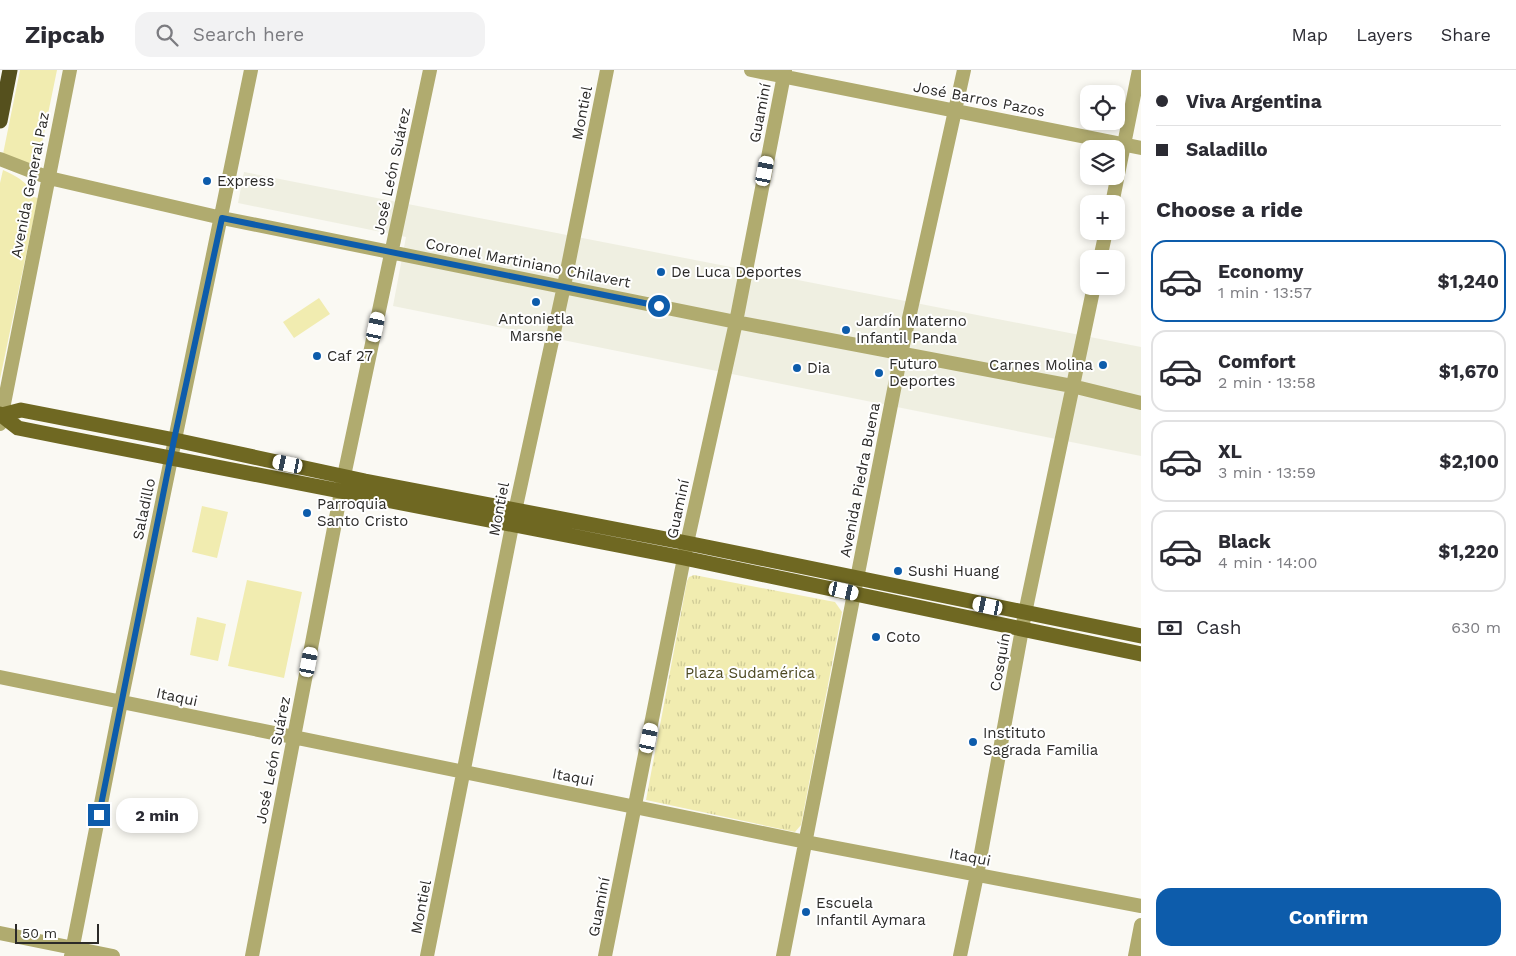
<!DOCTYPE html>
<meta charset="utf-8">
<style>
:root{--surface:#fff;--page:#f2f2f3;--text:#2b2b33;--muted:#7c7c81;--line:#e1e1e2;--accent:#0d5cab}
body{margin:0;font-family:"Work Sans",sans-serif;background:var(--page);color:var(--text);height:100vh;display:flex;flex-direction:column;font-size:19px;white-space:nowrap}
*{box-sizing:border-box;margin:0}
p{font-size:16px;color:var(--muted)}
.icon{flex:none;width:28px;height:28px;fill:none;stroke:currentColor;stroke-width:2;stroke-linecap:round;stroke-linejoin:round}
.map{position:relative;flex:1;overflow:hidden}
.details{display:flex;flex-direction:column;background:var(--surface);width:375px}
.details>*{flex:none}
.guide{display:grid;align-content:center;height:110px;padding:0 15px;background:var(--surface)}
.controls{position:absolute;left:1080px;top:15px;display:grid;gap:10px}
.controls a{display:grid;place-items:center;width:45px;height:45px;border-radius:10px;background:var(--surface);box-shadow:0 2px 8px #0003;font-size:25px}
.scale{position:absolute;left:15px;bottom:12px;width:84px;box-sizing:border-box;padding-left:5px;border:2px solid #2b2a28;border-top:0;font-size:14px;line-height:18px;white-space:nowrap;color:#2b2a28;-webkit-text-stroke:4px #fff;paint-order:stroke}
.end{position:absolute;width:22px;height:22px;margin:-11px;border:6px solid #0d5cab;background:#fff;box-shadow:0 0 0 2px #fff}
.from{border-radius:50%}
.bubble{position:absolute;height:35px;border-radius:15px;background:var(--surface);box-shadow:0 2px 8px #0003;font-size:16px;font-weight:700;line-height:35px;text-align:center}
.car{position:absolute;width:15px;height:30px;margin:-15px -8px;border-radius:6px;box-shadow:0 0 4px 1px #0007;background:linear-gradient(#fff 24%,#345 0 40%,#fff 0 76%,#345 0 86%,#fff 0)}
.guide b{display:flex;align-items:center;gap:18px;height:48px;font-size:19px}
.guide b+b{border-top:1px solid var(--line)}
.guide i{width:12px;height:12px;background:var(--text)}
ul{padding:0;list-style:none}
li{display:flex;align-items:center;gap:15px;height:82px;margin:0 10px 8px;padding:0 5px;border:2px solid var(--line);border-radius:15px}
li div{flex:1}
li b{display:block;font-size:19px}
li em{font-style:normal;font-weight:700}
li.selected{border-color:var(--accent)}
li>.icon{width:45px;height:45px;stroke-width:1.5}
h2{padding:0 15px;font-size:22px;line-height:60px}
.pay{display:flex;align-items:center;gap:12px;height:55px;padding:0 15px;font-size:19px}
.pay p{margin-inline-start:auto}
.button{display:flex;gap:10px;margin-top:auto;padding:10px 15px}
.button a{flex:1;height:58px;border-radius:15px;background:var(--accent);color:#fff;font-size:20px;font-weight:700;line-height:58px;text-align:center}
header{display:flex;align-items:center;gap:30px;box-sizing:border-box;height:70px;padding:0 25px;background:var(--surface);border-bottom:1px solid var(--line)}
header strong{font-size:24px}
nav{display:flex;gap:28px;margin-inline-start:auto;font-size:18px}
.search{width:350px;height:45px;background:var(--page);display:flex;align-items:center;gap:12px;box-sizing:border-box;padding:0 18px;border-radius:15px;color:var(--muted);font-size:19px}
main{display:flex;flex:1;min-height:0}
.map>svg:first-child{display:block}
</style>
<header>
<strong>Zipcab</strong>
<div class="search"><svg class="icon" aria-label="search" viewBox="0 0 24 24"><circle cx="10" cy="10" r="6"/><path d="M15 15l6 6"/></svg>Search here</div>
<nav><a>Map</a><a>Layers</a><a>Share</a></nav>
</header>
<main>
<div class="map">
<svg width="1141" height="886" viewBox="0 0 1141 886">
<defs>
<pattern id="park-tufts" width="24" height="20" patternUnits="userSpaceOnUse" patternTransform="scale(1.25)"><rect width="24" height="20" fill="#f1ecb0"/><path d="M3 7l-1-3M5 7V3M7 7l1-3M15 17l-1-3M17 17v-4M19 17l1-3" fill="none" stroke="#cfcb97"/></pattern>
</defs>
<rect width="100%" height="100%" fill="#faf9f3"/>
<path fill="#efefe1" d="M244,102L1141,277V386L393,236L406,167L238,133Z"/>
<path fill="#f1ecb0" d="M20,0H57L40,83L38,88L28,94L3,84Z
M3,100C18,107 27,111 34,127L38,128L0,309V113Z
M319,228L330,244L294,268L283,252Z
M202,436L228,442L217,488L192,482Z
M247,510L302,522L284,608L228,596Z
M197,547L226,554L218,591L190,585Z"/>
<path fill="url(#park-tufts)" d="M694,505L835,532L842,542L801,755L795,762L646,730L687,511L689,507Z"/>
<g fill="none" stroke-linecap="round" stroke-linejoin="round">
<path stroke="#b0ab6f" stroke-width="14" d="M751,0L1141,78
M0,89L49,108L222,148L736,252L1072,316L1141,333
M1112,134L1139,0
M1100,189L1106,161
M0,354L70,0
M0,607L806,772L1141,836
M0,863L113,886
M71,886L121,632L251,0
M252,886L344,406L430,0
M427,886L515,441L564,216L607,0
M605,886L687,473L736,252L785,0
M783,886L901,284L964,0
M960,886L977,805L1025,543L1094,216
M1135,886L1141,855"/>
<path stroke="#6f6822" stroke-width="15" d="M0,344L18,358L63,367L684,488L1141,584
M2,345L21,340L175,370L365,411L687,473L1141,566"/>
<path stroke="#55501d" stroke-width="15" d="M0,51L10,0"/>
</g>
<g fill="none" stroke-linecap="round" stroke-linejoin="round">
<path stroke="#0d5cab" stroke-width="6" d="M99,745L174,370L222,148L659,236"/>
</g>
<g fill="#0d5cab" stroke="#fff" stroke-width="2">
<circle cx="207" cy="111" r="5"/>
<circle cx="661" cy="202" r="5"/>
<circle cx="536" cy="232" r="5"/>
<circle cx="846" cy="260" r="5"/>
<circle cx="317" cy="286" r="5"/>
<circle cx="1103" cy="295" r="5"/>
<circle cx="797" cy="298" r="5"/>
<circle cx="879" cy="303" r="5"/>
<circle cx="307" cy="443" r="5"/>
<circle cx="898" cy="501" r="5"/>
<circle cx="876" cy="567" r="5"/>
<circle cx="973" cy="672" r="5"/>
<circle cx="806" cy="842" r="5"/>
</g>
<g text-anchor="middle" stroke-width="4" stroke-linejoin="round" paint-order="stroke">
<g font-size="15" fill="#2b2a28" stroke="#fff">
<text transform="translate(979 29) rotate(11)" y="5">José Barros Pazos</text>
<text transform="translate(582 43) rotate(-79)" y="5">Montiel</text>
<text transform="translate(760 43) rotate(-79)" y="5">Guaminí</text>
<text transform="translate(392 101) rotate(-78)" y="5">José León Suárez</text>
<text transform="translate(30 115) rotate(-79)" y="5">Avenida General Paz</text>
<text transform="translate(528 193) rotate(11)" y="5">Coronel Martiniano Chilavert</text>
<text transform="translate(860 410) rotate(-79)" y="5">Avenida Piedra Buena</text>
<text transform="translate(144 439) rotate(-78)" y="5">Saladillo</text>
<text transform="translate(499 439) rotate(-79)" y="5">Montiel</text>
<text transform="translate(678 439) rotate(-78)" y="5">Guaminí</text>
<text transform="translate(1000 592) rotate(-80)" y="5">Cosquín</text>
<text transform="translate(177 627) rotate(12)" y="5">Itaqui</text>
<text transform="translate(273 690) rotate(-79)" y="5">José León Suárez</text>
<text transform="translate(573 707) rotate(11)" y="5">Itaqui</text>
<text transform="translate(970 787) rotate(11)" y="5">Itaqui</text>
<text transform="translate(421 837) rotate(-79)" y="5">Montiel</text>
<text transform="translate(599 837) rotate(-79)" y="5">Guaminí</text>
</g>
<g font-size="15" fill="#2b2a28" stroke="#fff" text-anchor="start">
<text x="217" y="116">Express</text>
<text x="671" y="207">De Luca Deportes</text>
<text x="536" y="254" text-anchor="middle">Antonietla<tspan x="536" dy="17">Marsne</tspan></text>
<text x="856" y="256">Jardín Materno<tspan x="856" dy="17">Infantil Panda</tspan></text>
<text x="327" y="291">Caf 27</text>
<text x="889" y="299">Futuro<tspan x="889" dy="17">Deportes</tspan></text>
<text x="1093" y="300" text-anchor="end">Carnes Molina</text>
<text x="807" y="303">Dia</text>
<text x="317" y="439">Parroquia<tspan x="317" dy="17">Santo Cristo</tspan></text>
<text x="908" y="506">Sushi Huang</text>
<text x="886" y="572">Coto</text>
<text x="983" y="668">Instituto<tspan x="983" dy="17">Sagrada Familia</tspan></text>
<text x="816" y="838">Escuela<tspan x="816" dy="17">Infantil Aymara</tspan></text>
</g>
<g font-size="15" fill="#4d4921" stroke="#fff">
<text x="750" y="608">Plaza Sudamérica</text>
</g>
</g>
</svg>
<div class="controls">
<a><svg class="icon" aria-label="locate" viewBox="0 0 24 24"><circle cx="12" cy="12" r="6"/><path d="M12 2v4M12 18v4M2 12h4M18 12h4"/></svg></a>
<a><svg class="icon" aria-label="layers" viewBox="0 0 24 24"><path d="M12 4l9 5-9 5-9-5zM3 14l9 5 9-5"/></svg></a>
<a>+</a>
<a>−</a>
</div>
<div class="scale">50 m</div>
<i class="end from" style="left:659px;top:236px"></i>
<i class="end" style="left:99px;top:745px"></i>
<div class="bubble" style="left:116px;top:728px;width:82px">2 min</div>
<i class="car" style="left:765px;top:101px;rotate:11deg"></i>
<i class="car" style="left:376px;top:257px;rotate:12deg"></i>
<i class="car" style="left:288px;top:394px;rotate:282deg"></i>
<i class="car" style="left:844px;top:521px;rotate:103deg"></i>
<i class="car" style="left:988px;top:536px;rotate:282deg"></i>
<i class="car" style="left:309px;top:592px;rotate:11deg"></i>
<i class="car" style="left:649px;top:668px;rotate:12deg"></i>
</div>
<section class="details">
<div class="guide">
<b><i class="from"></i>Viva Argentina</b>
<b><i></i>Saladillo</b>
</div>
<h2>Choose a ride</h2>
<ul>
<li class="selected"><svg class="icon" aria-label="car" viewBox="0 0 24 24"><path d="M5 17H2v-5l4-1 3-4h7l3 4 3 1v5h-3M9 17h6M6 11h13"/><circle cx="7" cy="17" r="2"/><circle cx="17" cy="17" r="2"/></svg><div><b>Economy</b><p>1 min · 13:57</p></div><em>$1,240</em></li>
<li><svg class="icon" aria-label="car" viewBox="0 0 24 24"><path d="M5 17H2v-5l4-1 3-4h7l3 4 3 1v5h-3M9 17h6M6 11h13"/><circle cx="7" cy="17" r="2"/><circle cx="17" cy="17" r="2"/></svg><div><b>Comfort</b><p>2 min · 13:58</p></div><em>$1,670</em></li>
<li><svg class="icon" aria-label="car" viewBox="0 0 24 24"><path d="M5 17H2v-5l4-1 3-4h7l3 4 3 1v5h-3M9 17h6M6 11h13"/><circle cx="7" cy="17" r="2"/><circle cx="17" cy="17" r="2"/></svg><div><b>XL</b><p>3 min · 13:59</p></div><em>$2,100</em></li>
<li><svg class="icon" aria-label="car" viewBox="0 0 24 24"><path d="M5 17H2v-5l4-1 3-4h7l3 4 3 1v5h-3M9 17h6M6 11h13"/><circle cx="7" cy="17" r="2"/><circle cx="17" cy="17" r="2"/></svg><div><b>Black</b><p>4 min · 14:00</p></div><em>$1,220</em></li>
</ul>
<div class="pay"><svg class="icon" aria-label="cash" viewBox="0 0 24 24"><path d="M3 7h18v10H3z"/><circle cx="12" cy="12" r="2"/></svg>Cash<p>630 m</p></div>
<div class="button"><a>Confirm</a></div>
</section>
</main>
